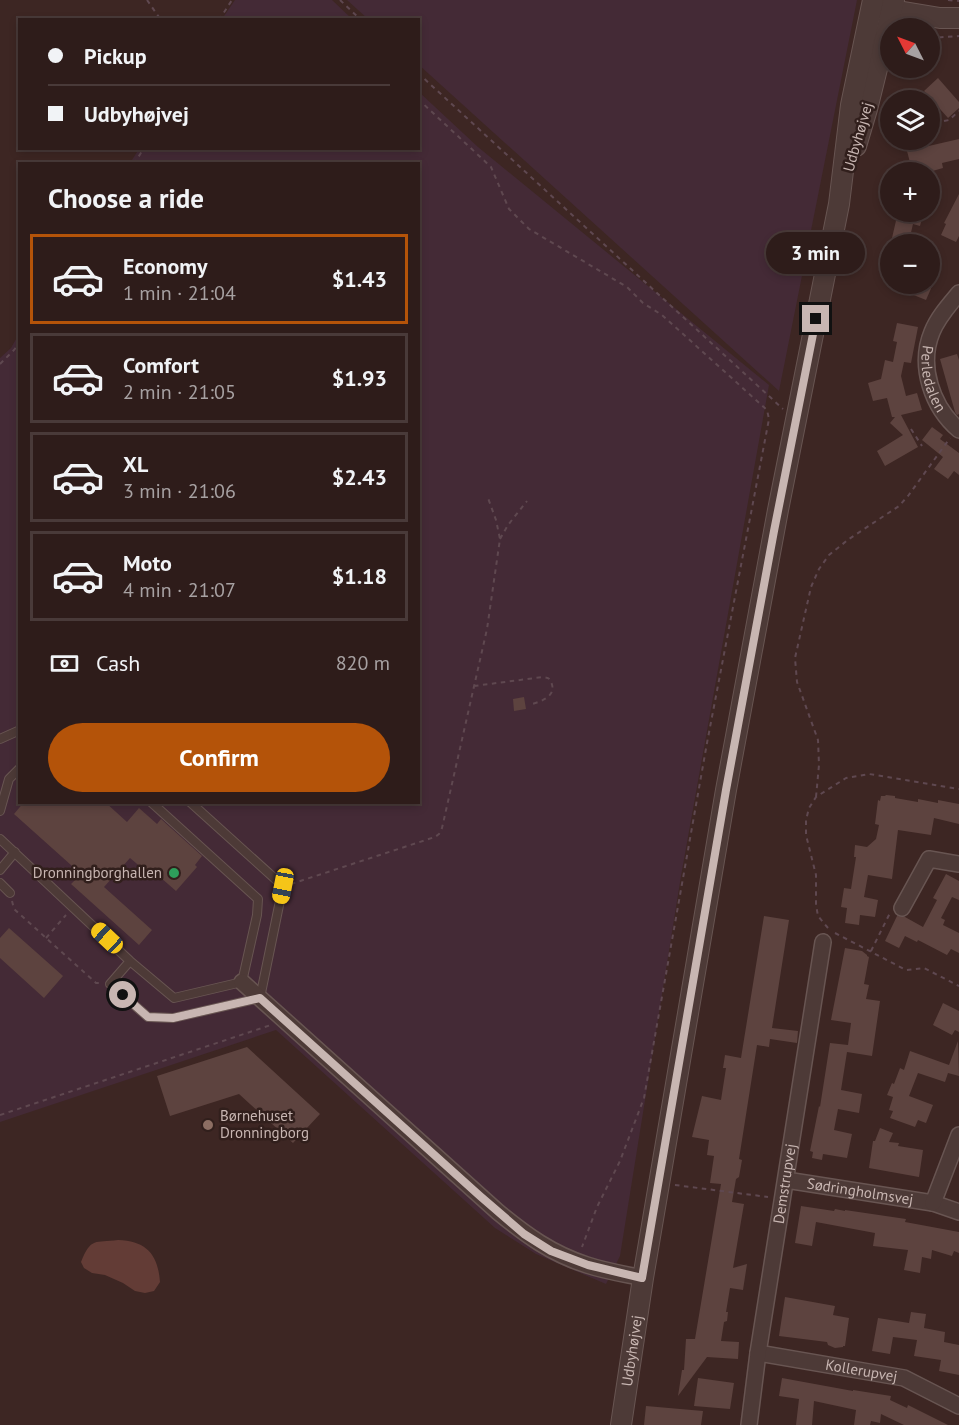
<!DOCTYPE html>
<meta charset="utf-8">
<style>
:root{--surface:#2e1c1a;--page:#362523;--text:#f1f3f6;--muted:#a7a1a2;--line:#493a39;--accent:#b45309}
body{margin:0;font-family:"PT Sans",sans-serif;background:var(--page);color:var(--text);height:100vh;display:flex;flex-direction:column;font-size:22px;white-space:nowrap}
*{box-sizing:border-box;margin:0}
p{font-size:20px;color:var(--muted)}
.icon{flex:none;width:33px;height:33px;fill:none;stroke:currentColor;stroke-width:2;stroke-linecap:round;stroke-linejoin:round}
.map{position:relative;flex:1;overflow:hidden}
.side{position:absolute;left:18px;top:162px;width:402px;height:642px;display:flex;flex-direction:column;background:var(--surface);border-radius:0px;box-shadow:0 3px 9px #0003,0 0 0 2px var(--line)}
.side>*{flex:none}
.guide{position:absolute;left:18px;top:18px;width:402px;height:132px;border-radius:0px;box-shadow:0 3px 9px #0003,0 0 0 2px var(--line);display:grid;align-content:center;height:132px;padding:0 30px;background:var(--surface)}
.needle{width:39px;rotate:312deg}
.fabs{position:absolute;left:880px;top:18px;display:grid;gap:12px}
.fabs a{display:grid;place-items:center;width:60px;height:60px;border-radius:50%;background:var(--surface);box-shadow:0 3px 9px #0003,0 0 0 2px var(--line);font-size:30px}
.end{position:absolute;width:27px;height:27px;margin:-14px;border:8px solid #c8b6b2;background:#111;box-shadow:0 0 0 3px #111}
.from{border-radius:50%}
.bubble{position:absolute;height:42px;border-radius:21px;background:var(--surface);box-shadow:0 3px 9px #0003,0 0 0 2px var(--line);font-size:20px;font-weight:700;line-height:42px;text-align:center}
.car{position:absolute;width:18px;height:36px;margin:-18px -9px;border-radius:8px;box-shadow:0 0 4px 2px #0007;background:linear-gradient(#f5c518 24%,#345 0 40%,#f5c518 0 76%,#345 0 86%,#f5c518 0)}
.guide b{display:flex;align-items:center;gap:21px;height:57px;font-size:22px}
.guide b+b{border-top:2px solid var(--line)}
.guide i{width:15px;height:15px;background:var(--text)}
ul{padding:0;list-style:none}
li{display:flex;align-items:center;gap:18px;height:90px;margin:0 12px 9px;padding:0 18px;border:3px solid var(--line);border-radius:0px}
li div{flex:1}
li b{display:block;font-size:22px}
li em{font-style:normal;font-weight:700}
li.current{border-color:var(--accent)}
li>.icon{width:54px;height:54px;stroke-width:1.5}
h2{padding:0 30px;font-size:27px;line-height:72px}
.pay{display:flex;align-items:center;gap:15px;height:66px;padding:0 30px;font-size:22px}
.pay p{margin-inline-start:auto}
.action{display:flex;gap:12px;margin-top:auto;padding:12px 30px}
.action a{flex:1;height:69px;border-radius:36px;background:var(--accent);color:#fff;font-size:24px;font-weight:700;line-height:69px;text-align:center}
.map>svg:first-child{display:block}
</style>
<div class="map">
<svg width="959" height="1425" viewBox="0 0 959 1425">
<rect width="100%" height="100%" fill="#3d2623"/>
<path fill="#442a36" d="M235,0H332L352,19H222Z
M347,0H857L779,391L419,65L418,20L368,19Z
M419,92L478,147L769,385L681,876L620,1256L606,1284L536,1254L495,1228L276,1030L0,1122V358L11,348L19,334L20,802H418V164L130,163L139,149L418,148Z"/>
<path fill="#633c36" d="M118,1240C147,1241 158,1255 160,1282L154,1291L145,1293L135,1291L123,1283L105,1275L92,1273L84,1268L81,1262C91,1237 95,1243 118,1240Z"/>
<path fill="#5d433f" d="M938,78L959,102V108L948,118L924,91Z
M959,139V159L942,163L943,168L929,172L927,166L912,170L907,151Z
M959,194V236L956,242L941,235L946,224L944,223Z
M898,212H909L923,214L920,226L913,224L909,241L892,238Z
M886,284H933L926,300Z
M897,323L918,327L911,363L904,362L901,376L906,396L917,393L922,410L901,415L918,447L885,466L877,451L903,435L890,423L895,417H892L887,398L873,401L868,383L881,379L885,360L893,362L897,342L893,341Z
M957,354L959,360V414L957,415L955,412L940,359Z
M932,427L943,435L940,439L959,453V475L954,471L948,479L934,469L943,457L922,440Z
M524,697L526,709L514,711L513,699Z
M886,795L895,796V798L918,802V799L938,803V800L959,804V824L934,818L931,835L898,830L892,879L868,875L864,897L878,900L875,917L860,915L859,925L845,923L847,908L841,907L844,888L851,889L856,857H854L855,845L867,847L876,839L879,825L875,824L878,800L880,801L881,796H885Z
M24,802H105L127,822L139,808L157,824L161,819L202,856L195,865L197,867L176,891L152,870L149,874L130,858L104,887L152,930L139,945L71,884L81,874L14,814Z
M946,874L959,881V900L952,897L941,918L945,920L943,925L959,933V953L951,949L947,955L918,940L917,942L905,936L899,948L885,941L897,916L905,917L923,927L937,900L933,898Z
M764,916L789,920L772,1028L798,1031L797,1043L770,1039L769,1047L757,1045L739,1159L742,1160L739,1177L736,1179L732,1202L744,1204L733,1268L747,1264L743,1290L730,1288L726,1312H728L727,1321L724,1322L721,1341L739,1342L738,1359L707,1357L678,1396L682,1370H684L686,1339H695L721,1184L710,1183L714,1156L707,1155L709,1140L692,1137L702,1096L721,1100L726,1068H723L725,1055L741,1058Z
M9,928L63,976L44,998L0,958V938Z
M845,948L862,951L867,955V956L869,957L864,984L869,985L866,999L880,1001L872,1056L847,1052L841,1090L862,1094L859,1113L838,1109L834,1130L852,1134L847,1158L823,1154L822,1160L812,1158L813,1152L810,1151L819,1106L820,1107L830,1043L848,1045L851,1023L831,1020Z
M943,1003L959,1011V1032L955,1030L952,1035L933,1025Z
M958,1041L959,1076L948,1073L945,1082L918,1073L909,1096L933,1105L926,1123L918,1120L915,1127L890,1118L893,1111L889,1110L893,1097L887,1095L892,1083L894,1084L900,1068L904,1070L910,1051L949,1065Z
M247,1047L320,1114L293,1143L239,1094L170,1116L157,1076Z
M880,1128L893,1133L889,1142L899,1143L898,1146L923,1150L919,1177L869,1168L873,1141H875Z
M801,1206L834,1211L835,1209L845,1211V1210L906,1219L905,1222L959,1232V1253L954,1251L952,1256L932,1250L931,1259L922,1257L920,1273L904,1270L908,1250L873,1246L875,1233L816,1222L812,1246L795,1243Z
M785,1297L835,1306L833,1315L849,1318L845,1346H843V1347L835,1348L828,1345L827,1342L779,1336Z
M911,1312L926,1314L924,1328L945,1332L944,1342L959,1345V1375L939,1371L941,1360L914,1356L917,1340L893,1337L890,1354L872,1351L878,1318L909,1323Z
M698,1378L734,1383L730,1409L694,1406Z
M782,1378L853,1391V1390L891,1396L890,1400L907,1408L908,1405L948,1425H904L881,1414L880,1423L871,1421L870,1425H854L856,1410L814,1401L812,1425H796L799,1399L779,1396Z
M646,1406L703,1411L701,1425H644Z"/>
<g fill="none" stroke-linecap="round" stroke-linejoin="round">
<defs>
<path id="service" d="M0,739L20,730
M0,811L9,779L20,768
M0,839L130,961L174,998L242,982L257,915L258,899L151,802
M0,870L15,852
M0,883L10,893
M130,961L110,984L148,1017L173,1018L260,998L283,886L190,802"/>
<g id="minor">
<path id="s1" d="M959,293C949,305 938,317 932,332C918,366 932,407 959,430"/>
<path d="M902,908L929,859L959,864"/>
<path d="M242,982L498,1212C526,1235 552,1254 587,1265C605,1271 624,1274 643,1278"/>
<path id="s2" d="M786,1180L933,1203L959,1212"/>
<path d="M933,1203L959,1135"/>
<path id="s3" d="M758,1353L904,1378L959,1406"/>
<path id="s4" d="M749,1425L758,1353L823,942"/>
</g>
<g id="tertiary">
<path d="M879,8L940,18H959"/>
<path d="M856,146L867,109L894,0"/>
<path id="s5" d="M621,1425L643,1278L726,790L778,510L839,204L851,105L873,0"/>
</g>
</defs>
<use href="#service" stroke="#685552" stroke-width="10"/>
<use href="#minor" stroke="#685552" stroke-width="18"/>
<use href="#tertiary" stroke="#685552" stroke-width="22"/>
<path stroke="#5f4850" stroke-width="2" stroke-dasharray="4.5 4.5" stroke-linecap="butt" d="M147,0L161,20
M340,0L361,20
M948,0L959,1
M219,20L232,0
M930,38L959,36
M418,73L783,409
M418,99L491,167L509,209L529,229L627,287L643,303L662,315L767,410L769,419L707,743L644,1098L620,1161L597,1207L582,1247
M944,121L949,120L959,111
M134,164L144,148
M0,364L14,350L20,342
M911,429L922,446
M500,539L508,525L527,501
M474,686L543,677C548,678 549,677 551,682C558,697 539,702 529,705
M816,797L819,765L818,740L797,682L795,658L811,587L819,569L829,555L849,539L899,506L908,496L950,438
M291,884L435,837L439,834L442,828L487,629L500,539L496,520L488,498
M12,901L14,909L96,983H101
M828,928L818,916L816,905V875L806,835V820L809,808L816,797L846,778L869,774L959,789
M835,933L906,970L924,968L959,986
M46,938L66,915
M871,951L890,913
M0,1115L271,1025
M675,1185L768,1197"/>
<use href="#service" stroke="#4d3a37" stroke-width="8"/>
<use href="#minor" stroke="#4d3a37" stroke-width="15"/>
<use href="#tertiary" stroke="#4d3a37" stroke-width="20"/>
</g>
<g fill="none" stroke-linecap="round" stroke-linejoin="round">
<path stroke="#c8b6b2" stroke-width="8" d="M123,995L148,1017L173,1018L260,998L480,1196L524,1234L551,1251L588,1265L642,1278L726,790L774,531L816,319"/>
</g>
<circle fill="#2e9e5b" stroke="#311f1c" stroke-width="2" cx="174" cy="873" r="6"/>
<circle fill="#8d6e63" stroke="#311f1c" stroke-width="2" cx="208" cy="1125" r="6"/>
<g text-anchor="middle" stroke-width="5" stroke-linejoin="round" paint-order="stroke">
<g font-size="15" fill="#c8b6b2" stroke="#311f1c">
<text transform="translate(858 137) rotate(-74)" y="5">Udbyhøjvej</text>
<text dy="5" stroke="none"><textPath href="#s1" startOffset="96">Perledalen</textPath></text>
<text dy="5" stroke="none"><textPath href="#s4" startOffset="244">Demstrupvej</textPath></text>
<text dy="5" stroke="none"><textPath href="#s2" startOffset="75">Sødringholmsvej</textPath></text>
<text dy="5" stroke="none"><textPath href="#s5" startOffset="75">Udbyhøjvej</textPath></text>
<text dy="5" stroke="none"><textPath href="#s3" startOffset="105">Kollerupvej</textPath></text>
</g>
<g font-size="15" fill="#c8b6b2" stroke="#311f1c" text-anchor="end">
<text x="162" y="878">Dronningborghallen</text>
<text x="220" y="1121" text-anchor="start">Børnehuset<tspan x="220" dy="17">Dronningborg</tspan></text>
</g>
</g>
</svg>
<div class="fabs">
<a><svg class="needle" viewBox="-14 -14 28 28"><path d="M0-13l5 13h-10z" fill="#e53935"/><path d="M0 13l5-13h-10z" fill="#a7a1a2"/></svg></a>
<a><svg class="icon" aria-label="layers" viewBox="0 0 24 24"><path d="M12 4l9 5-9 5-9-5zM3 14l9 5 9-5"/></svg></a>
<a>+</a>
<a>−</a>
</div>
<i class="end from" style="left:123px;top:995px"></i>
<i class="end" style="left:816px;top:319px"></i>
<div class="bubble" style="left:766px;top:232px;width:99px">3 min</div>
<i class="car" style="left:283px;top:886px;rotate:191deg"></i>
<i class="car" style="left:107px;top:938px;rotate:313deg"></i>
<div class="guide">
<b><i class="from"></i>Pickup</b>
<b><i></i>Udbyhøjvej</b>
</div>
<section class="side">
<h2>Choose a ride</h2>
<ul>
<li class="current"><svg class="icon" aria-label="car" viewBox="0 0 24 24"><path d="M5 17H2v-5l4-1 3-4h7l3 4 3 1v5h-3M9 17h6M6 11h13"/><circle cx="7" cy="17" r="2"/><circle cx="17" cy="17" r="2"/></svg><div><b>Economy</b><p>1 min · 21:04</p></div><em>$1.43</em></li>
<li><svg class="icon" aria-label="car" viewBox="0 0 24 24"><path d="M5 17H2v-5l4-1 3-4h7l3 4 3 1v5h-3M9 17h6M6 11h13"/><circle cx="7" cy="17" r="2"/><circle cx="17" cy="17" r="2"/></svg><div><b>Comfort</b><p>2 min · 21:05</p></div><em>$1.93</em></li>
<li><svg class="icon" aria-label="car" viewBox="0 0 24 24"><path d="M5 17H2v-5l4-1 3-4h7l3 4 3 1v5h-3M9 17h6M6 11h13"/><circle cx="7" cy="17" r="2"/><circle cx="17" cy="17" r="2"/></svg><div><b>XL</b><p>3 min · 21:06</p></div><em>$2.43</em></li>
<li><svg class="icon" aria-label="car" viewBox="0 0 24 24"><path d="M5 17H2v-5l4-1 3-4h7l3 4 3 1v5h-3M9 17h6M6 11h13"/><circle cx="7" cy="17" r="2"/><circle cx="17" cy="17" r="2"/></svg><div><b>Moto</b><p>4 min · 21:07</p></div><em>$1.18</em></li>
</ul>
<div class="pay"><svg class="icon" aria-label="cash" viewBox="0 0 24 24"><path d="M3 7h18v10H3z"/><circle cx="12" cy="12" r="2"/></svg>Cash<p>820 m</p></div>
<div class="action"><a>Confirm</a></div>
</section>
</div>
